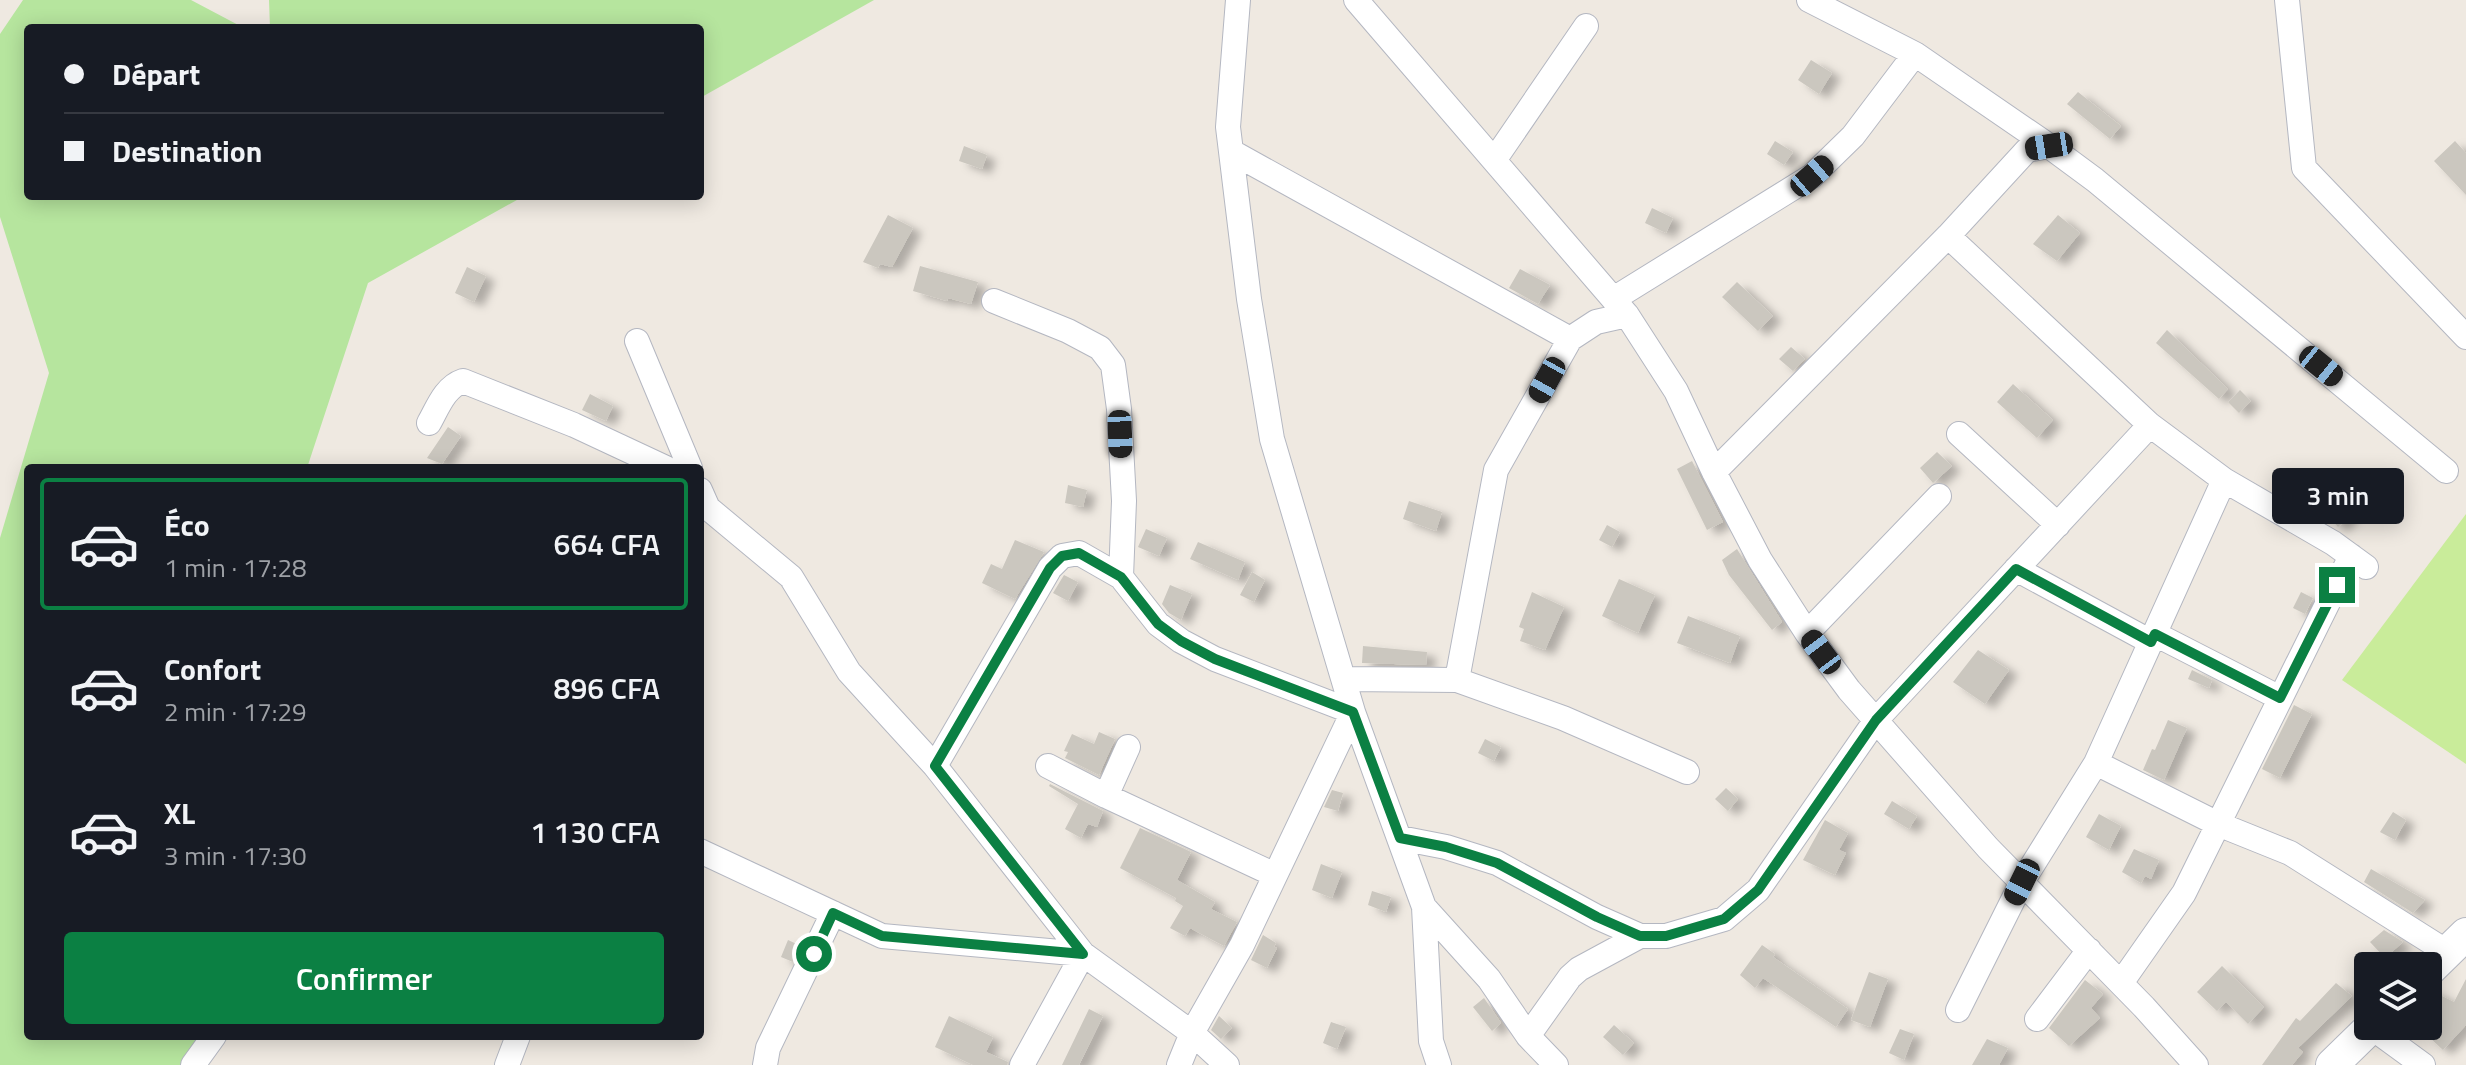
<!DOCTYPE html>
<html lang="fr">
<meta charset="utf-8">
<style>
:root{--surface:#171b24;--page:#20242c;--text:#f1f3f6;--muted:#9ea1a6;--line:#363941;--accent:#0b8043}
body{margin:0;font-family:"Titillium Web",sans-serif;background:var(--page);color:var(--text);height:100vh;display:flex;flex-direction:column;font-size:30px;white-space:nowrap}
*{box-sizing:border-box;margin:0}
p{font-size:26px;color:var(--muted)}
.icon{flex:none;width:44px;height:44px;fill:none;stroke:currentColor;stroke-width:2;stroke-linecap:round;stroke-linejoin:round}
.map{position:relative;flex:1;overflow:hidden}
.side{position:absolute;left:24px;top:464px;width:680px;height:576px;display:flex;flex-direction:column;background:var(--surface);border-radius:8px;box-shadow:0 4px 20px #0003}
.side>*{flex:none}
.guide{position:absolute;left:24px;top:24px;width:680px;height:176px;border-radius:8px;box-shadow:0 4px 20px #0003;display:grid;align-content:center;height:176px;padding:0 40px;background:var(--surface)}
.controls{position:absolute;left:2354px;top:952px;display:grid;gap:16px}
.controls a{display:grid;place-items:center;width:88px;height:88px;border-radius:8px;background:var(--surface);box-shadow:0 4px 20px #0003;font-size:40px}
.end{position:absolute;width:36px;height:36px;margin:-18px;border:10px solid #0b8043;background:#fff;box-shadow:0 0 0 4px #fff}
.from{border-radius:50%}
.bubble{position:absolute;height:56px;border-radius:8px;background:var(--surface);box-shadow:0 4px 20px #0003;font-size:26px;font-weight:600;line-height:56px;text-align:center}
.car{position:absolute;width:24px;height:48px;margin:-24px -12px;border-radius:10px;box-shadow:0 0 6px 2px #0007;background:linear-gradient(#222 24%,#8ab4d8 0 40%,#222 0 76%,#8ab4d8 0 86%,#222 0)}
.guide b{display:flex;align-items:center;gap:28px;height:76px;font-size:30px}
.guide b+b{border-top:2px solid var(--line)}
.guide i{width:20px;height:20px;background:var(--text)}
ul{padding:14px 0 0;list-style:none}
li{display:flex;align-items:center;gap:24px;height:132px;margin:0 16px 12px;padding:0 24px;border:4px solid transparent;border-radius:8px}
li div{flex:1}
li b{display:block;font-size:30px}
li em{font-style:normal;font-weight:600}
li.on{border-color:var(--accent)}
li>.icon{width:72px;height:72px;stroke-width:1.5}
.primary-button{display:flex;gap:16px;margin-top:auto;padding:16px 40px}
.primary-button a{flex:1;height:92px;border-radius:8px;background:var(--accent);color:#fff;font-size:32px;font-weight:600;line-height:92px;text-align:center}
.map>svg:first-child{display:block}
</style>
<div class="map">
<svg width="2466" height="1065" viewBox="0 0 2466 1065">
<defs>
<filter id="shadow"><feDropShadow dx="9" dy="5" stdDeviation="4" flood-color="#0004"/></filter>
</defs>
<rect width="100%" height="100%" fill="#efe9e1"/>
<path fill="#b6e59e" d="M23,0H191L244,28H28V196H524L368,283L307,468H28V1036H201L180,1065H0V538L49,373L0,217V34Z
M269,0H874L700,98V28H270Z"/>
<path fill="#c9ec9a" d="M2466,514V764L2342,680Z"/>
<path fill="#cbc7bf" filter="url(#shadow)" d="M1811,60L1832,73L1819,94L1798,80Z
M2078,92L2121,126L2110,139L2067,104Z
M1775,141L1793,152L1784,165L1767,154Z
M2455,141L2466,153V195L2434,161Z
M964,146L987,155L982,169L959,161Z
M1652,208L1673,218L1666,233L1645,223Z
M888,215L913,228L892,267L880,264L878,268L863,262Z
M2058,215L2080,233L2057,261L2033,244Z
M920,266L978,282L971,304L948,298L947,301L913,291Z
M467,267L486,276L474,302L455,293Z
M1520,269L1550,285L1538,304L1509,288Z
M1737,282L1773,316L1758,331L1722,297Z
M2167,330L2228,389L2219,399L2156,343Z
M1791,347L1805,359L1793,371L1779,359Z
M2013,384L2053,420L2037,438L1997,402Z
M2240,390L2251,401L2239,413L2228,402Z
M590,394L613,406L606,421L582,410Z
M448,427L461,436L442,464L427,458Z
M1937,452L1952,466L1933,483L1920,468Z
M1692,461L1723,522L1707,530L1677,469Z
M1068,485L1087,490L1083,507L1065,503Z
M2333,497L2350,516L2338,527L2321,508Z
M1409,501L1442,512L1436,531L1403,519Z
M1607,525L1620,532L1612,547L1599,540Z
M1146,529L1167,538L1159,556L1138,547Z
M1015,540L1044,552L1015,599L982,583L991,564L1002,569Z
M1198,542L1245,562L1238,580L1190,559Z
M1737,549L1782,622L1772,630L1729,575L1722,560Z
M1252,572L1265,580L1254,602L1240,595Z
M1064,575L1078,582L1068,601L1053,593Z
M1619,579L1655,595L1638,633L1602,616Z
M1170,585L1192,594L1181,620L1169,613L1162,604Z
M1532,592L1564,607L1545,650L1520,641L1524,629L1519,627Z
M2301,592L2313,598L2305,614L2293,608Z
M1688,616L1740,636L1730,663L1677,643Z
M1363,646L1427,652L1426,665L1362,663Z
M1978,650L2009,670L1985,704L1953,682Z
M2192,670L2212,680L2209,688L2188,679Z
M2294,705L2312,714L2280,778L2262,769Z
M2168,720L2187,728L2164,780L2143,770L2152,749L2155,750Z
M1099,732L1115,739L1099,775L1065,758L1068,752L1064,751L1072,734L1094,744Z
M1485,739L1501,747L1494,761L1478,753Z
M1050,784L1103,811L1097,827L1088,824L1081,838L1065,829L1078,804L1049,786Z
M1726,788L1738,799L1728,811L1715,799Z
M1332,790L1343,793L1338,811L1324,807Z
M1892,801L1917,816L1909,829L1884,814Z
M2393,812L2406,820L2395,840L2380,832Z
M2099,814L2121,826L2109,850L2086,837Z
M1825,820L1848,833L1839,850L1846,853L1835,875L1803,860Z
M1140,828L1191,852L1177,880L1215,902L1211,909L1237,922L1224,946L1190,928L1185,936L1170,928L1183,906L1175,901L1176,898L1120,868Z
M2134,849L2159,860L2151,879L2145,876L2141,883L2122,872Z
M1321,864L1342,872L1332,898L1312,890Z
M2371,869L2425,900L2413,913L2364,882Z
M1372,891L1391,897L1386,912L1368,905Z
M2384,930L2403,942L2385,958L2370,942Z
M1263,935L1276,943L1274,947L1277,948L1267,968L1251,960Z
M788,940L801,946L793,962L781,957Z
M1762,945L1775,954L1773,957L1848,1009L1836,1027L1763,978L1755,988L1740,975Z
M2222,966L2264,1007L2248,1024L2226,1002L2217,1011L2197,992Z
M1869,972L1888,979L1870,1027L1851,1020Z
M2466,979V1025L2443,1050L2428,1036V989L2454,1002Z
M2085,980L2103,994L2091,1008L2100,1018L2069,1046L2049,1028Z
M2336,983L2352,996L2298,1048L2303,1052L2292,1065H2262L2296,1018L2300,1021Z
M1484,998L1501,1023L1492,1031L1473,1007Z
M1089,1009L1103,1016L1079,1065H1062Z
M949,1016L993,1037L986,1052L1008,1062L1007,1065H973L935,1047Z
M1219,1016L1232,1028L1221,1039L1211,1030Z
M1331,1022L1346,1027L1337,1049L1323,1043Z
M1614,1025L1634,1043L1623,1055L1603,1037Z
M1900,1029L1914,1034L1904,1060L1889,1053Z
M1987,1039L2008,1048L1999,1065H1972Z"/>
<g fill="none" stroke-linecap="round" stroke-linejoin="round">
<defs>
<path id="street" d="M1356,0L1627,315L1676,391L1714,472L1760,560L1807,633L1849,690L1988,848L2144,1007L2196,1065
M1809,0L1915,54L2049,146
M2287,0L2304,168L2466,337
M1232,152L1570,339
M1495,159L1586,26
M1948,236L2150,425L2224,480L2333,543L2366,567
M1615,298L1812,176L1853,136L1915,54
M994,301L1068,331L1100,348L1113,365L1119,409L1124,501L1121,577
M637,341L690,468
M429,423C438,407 445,387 463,381L574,425L666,468
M1959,434L2058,525
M1714,472L1948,236L2027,150L2049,146L2095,180L2446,471
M700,490L708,508L791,577L849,672L935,766L1083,954L882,936L700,851
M2016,569L2151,642
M1807,633L1939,496
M2155,634L2280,698
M1344,679L1457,680L1563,718L1687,772
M1457,680L1496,470L1570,339L1596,322L1627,315
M2096,763L2218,824L2290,853L2447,952
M935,766L1050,568L1062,556L1079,553L1121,577L1158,624L1181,641L1215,659L1353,712L1424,907L1431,1041L1439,1065
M1048,766L1106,796L1275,875
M1106,796L1128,747
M1400,838L1446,847L1497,863L1597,917L1640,936H1666L1724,919L1758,890L1876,720L2150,425
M1424,907L1489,979L1528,1036L1556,1065
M2121,983L2184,893L2351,556
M1958,1010L2022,882L2096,763L2224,480
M2037,1019L2089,950
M2371,1027L2423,1065
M1528,1036L1570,977L1579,969L1640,936
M193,1065L214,1036
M507,1065L518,1036
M765,1065L768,1048L833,913
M1022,1065L1083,954L1192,1033L1242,945L1353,712L1272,439L1249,299L1228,127L1238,0
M1179,1065L1192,1033L1227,1065"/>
<path id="secondary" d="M2428,971L2466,934
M2332,1065L2372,1026"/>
</defs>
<use href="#street" stroke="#b4b7c1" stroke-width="26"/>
<use href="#secondary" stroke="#b4b7c1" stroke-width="34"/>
<use href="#street" stroke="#fff" stroke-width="24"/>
<use href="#secondary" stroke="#fff" stroke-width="32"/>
</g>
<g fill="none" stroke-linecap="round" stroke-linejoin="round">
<path stroke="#0b8043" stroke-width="10" d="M814,954L833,913L882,936L1083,954L935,766L1050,568L1062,556L1079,553L1121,577L1158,624L1181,641L1215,659L1353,712L1400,838L1446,847L1497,863L1597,917L1640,936H1666L1724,919L1758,890L1876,720L2016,569L2151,642L2155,634L2280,698L2337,585"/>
</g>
</svg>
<div class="controls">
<a><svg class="icon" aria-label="layers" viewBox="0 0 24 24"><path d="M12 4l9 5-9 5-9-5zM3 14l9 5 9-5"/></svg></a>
</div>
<i class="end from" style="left:814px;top:954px"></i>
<i class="end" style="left:2337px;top:585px"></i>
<div class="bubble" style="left:2272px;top:468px;width:132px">3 min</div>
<i class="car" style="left:2049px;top:146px;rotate:261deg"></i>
<i class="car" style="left:1812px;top:176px;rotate:49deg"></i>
<i class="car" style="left:2321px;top:366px;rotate:129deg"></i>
<i class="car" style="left:1547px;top:380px;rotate:209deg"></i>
<i class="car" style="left:1120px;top:434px;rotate:178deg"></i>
<i class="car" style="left:1821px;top:652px;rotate:323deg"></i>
<i class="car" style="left:2022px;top:882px;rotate:206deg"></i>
<div class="guide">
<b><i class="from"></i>Départ</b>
<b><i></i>Destination</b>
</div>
<section class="side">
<ul>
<li class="on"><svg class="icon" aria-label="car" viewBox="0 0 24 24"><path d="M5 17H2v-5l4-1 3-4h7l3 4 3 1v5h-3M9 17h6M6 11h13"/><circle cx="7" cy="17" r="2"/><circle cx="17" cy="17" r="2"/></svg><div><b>Éco</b><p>1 min · 17:28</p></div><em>664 CFA</em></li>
<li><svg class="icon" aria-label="car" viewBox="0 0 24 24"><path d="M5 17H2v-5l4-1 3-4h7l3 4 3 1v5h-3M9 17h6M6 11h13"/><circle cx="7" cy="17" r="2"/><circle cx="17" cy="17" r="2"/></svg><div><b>Confort</b><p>2 min · 17:29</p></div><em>896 CFA</em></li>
<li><svg class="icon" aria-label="car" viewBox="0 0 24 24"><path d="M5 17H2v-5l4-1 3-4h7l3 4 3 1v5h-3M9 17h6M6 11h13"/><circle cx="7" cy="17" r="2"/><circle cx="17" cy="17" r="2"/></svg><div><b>XL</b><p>3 min · 17:30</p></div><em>1 130 CFA</em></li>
</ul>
<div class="primary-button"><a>Confirmer</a></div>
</section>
</div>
